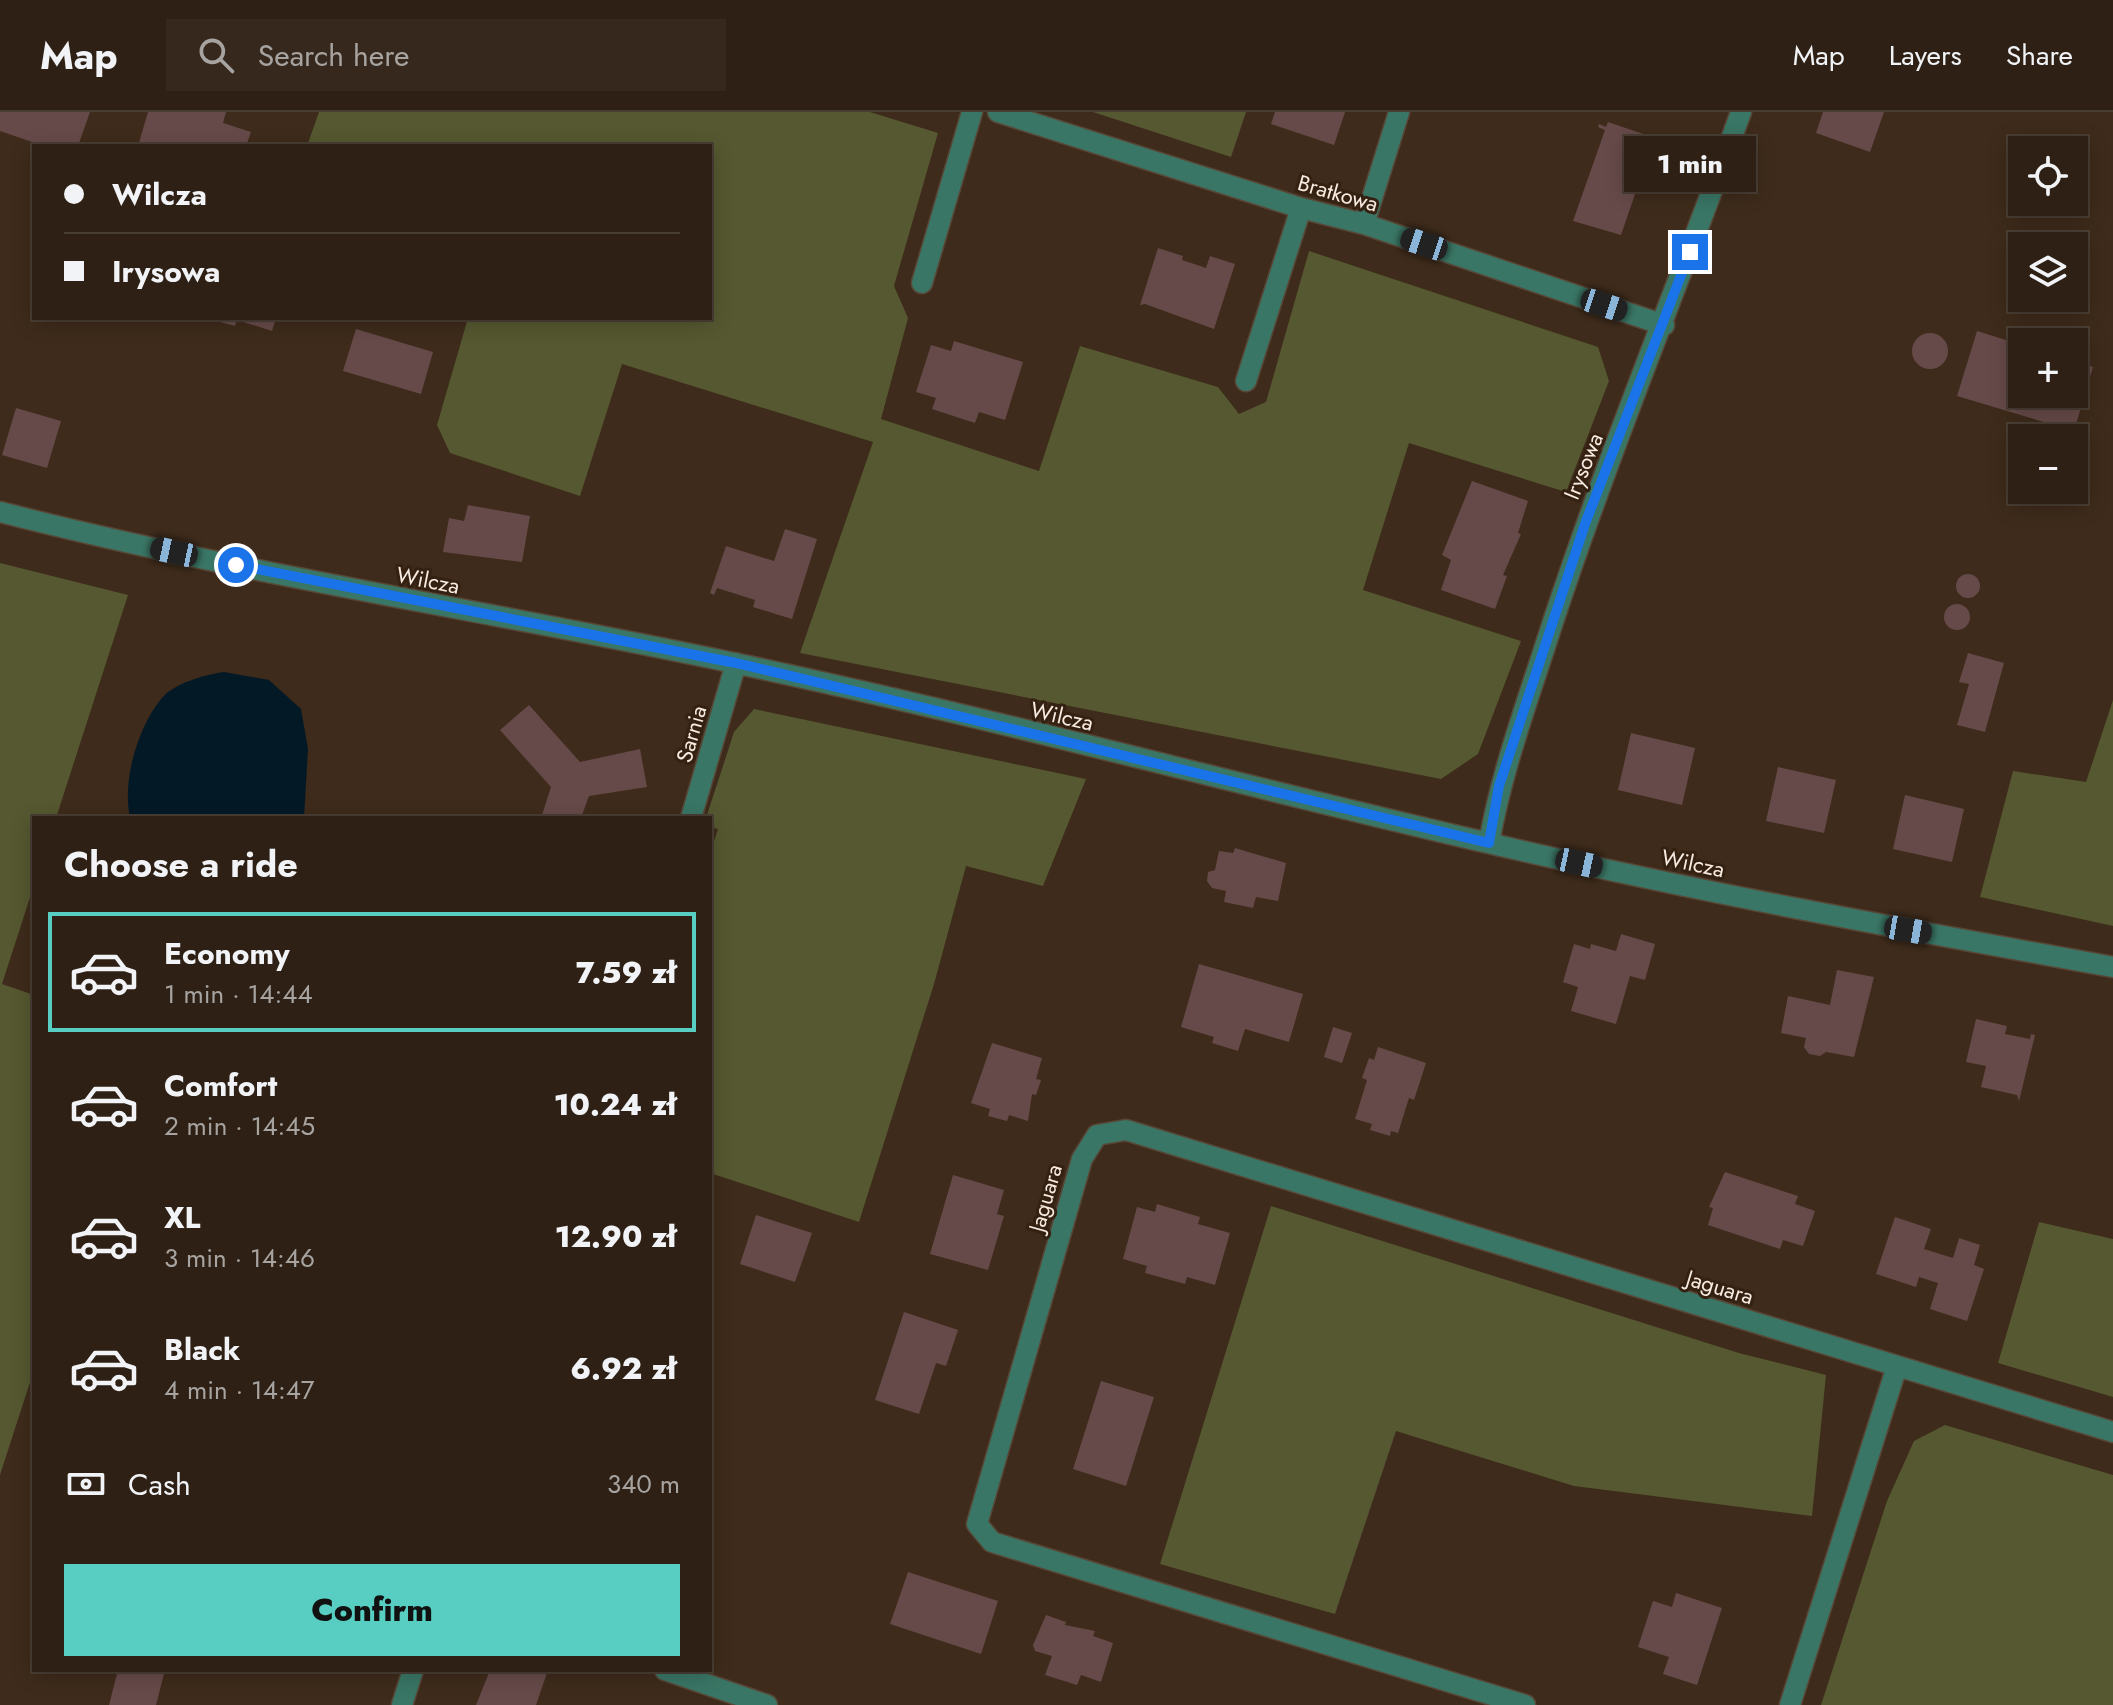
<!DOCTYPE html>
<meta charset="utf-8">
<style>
:root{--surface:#2e2014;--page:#36281d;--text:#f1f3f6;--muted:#a7a3a0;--line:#493e34;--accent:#57cec1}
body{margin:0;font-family:Jost,sans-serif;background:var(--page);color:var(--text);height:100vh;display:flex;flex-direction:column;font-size:30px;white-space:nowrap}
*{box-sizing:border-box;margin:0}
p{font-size:26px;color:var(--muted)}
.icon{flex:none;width:44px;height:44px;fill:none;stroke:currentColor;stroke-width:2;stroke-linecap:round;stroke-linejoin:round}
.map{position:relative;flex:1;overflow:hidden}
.panel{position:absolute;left:32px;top:704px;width:680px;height:856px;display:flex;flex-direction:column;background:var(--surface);border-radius:0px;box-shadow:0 4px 20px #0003,0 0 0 2px var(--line)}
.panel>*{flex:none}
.banner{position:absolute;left:32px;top:32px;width:680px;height:176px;border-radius:0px;box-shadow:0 4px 20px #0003,0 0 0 2px var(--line);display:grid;align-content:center;height:176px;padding:0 32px;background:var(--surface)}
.tools{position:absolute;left:2008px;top:24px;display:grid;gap:16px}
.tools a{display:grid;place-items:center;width:80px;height:80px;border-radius:0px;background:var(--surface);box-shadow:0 4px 20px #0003,0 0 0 2px var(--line);font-size:40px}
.end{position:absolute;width:36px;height:36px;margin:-18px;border:10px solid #1a73e8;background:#fff;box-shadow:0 0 0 4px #fff}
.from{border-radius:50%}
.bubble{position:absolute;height:56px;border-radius:0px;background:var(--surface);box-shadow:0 4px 20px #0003,0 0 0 2px var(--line);font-size:26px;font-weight:800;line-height:56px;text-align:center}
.car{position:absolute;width:24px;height:48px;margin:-24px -12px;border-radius:10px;box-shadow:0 0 6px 2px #0007;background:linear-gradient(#222 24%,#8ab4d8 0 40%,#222 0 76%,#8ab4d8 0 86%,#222 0)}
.banner b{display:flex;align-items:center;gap:28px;height:76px;font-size:30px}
.banner b+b{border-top:2px solid var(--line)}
.banner i{width:20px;height:20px;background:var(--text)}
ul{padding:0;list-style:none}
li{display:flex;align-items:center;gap:24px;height:120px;margin:0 16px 12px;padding:0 16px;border:4px solid transparent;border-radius:0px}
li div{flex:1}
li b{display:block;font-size:30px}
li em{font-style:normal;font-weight:800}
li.active{border-color:var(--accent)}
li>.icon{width:72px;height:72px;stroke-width:1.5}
h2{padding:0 32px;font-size:36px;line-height:96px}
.pay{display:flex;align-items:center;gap:20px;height:88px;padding:0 32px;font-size:30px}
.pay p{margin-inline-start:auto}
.cta{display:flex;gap:16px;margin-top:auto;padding:16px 32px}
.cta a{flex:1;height:92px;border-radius:0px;background:var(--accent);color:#111;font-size:32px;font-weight:800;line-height:92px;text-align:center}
header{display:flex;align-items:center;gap:48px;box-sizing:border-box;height:112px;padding:0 40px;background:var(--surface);border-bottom:2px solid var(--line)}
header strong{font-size:38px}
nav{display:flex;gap:44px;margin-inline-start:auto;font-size:28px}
.search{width:560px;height:72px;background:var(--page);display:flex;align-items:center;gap:20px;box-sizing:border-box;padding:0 28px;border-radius:0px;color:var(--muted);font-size:30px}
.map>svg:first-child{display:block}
</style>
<header>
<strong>Map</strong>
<div class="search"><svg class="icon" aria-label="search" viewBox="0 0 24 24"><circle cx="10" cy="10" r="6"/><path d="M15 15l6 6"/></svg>Search here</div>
<nav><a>Map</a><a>Layers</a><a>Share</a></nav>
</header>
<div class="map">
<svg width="2113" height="1593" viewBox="0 0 2113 1593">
<rect width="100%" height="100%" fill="#3e2b1b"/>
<path fill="#555830" d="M319,0H870L938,21L894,174L908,206L881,307L1039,359L1080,234L1218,275L1239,302L1266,290L1309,139L1598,235L1609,269L1566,380L1409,331L1363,478L1521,529L1478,642L1441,667L800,541L873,330L622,252L580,384L450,341L437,313L468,206H710V34H307Z
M1093,0H1246L1231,45Z
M0,451L128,483L56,706H34V773L2,872L34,883V1258L0,1363Z
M2113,588V814L1980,785L2013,659L2086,670Z
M754,597L1086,667L1043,774L966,754L934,872L859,1110L710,1061V741L718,717L710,715V706H706L734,620Z
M1271,1094L1739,1241L1826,1263L1812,1404L1574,1374L1396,1319L1335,1502L1160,1452Z
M2039,1110L2113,1127V1285L1998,1251Z
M1945,1313L2113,1363V1593H1821L1887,1389L1914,1329Z"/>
<path fill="#041926" d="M224,560L269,568L301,597L308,637L304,706H130C122,669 137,617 161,587C174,571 204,563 224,560Z"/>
<path fill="#664a49" d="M0,0H90L78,34H44L0,19Z
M148,0H226L223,11L251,20L246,34H138Z
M1275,0H1345L1334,33L1271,12Z
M1823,0H1884L1870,40L1816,21Z
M1608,10L1655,26L1650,28L1642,52L1645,53L1621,123L1573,109L1605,18L1598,15L1599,12L1606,15Z
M1158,136L1183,144L1182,148L1206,156L1210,144L1235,152L1214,217L1145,192L1140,193Z
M237,206H276L272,219L237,208L235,214L209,207Z
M356,217L433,240L421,282L343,259Z
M1977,219L2022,233V282H2074V249L2093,255L2074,319L1957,284Z
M1912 239a18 18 0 1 1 36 0a18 18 0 1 1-36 0Z
M954,229L1023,250L1005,308L979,300L975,311L932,297L936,286L916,280L931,233L951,239Z
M16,296L61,309L47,356L2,343Z
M1472,369L1528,389L1518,421L1521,422L1503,463L1507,464L1495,497L1441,478L1451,448L1442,443Z
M468,393L530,404L522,450L443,440L449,406L464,409Z
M785,417L817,427L792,507L753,495L755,488L717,476L714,483L710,481L726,434L774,449Z
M1956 474a12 12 0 1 1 24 0a12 12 0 1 1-24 0Z
M1944 505a13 13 0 1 1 26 0a13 13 0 1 1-26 0Z
M1968,541L2004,551L1985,620L1957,613L1969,572L1959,570Z
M529,593L580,650L640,637L647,675L589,684L581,706H541L551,675L500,618Z
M1631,621L1695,636L1682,693L1618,678Z
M1778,655L1836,668L1824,721L1766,709Z
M1905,683L1964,697L1952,750L1893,737Z
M1235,736L1286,751L1278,789L1256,785L1253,796L1224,790L1226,779L1212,776L1207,769L1208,760L1215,758L1219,739L1233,741Z
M1621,822L1655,832L1645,868L1630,864L1616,912L1571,899L1578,875L1563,870L1574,832L1590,837L1591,832L1616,839Z
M1199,852L1303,882L1289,930L1245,917L1238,939L1212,931L1214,925L1181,915Z
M1837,858L1874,865L1854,945L1826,940L1820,944L1809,942L1804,935L1806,926L1781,921L1788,884L1830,893Z
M1976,907L2007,914L2005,922L2030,927L2031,922L2035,923L2019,989L2017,983L1981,975L1986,954L1966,950Z
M1333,915L1352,921L1342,951L1324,945Z
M992,931L1042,946L1036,967L1041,968L1036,983L1032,982L1028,1009L1009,1003L1007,1009L988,1004L990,997L971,991Z
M1378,935L1426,951L1414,988L1409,986L1398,1021L1391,1019L1390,1024L1370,1018L1372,1012L1355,1007L1367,968L1362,966L1369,946L1374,948Z
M1725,1060L1798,1084L1795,1092L1815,1099L1803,1134L1783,1128L1780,1137L1708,1113L1713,1096L1709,1095Z
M953,1063L1004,1078L997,1102L1004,1104L988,1158L930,1142Z
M1157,1092L1200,1105L1198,1112L1230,1121L1215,1173L1187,1165L1185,1172L1145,1161L1147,1154L1123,1147L1137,1095L1155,1100Z
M756,1103L812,1121L795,1170L740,1152Z
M1895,1105L1931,1117L1924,1137L1953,1146L1959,1126L1980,1133L1974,1153L1984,1157L1967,1209L1930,1197L1938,1171L1919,1165L1916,1175L1876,1162Z
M904,1200L958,1218L946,1254L936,1251L919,1302L875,1288Z
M1101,1269L1154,1285L1126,1374L1073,1357Z
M908,1460L998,1489L981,1542L890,1512Z
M1676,1481L1722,1496L1697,1573L1663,1562L1669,1545L1638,1535L1653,1489L1672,1495Z
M1046,1503L1066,1510L1065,1513L1095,1519L1093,1524L1113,1531L1101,1570L1081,1563L1077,1573L1045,1563L1052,1544L1035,1539L1033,1533Z
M118,1558L164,1562L156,1593H109Z
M490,1558H548L536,1593H476Z"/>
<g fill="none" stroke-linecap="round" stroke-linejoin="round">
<defs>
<path id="lane" d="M665,1558L767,1593"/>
<path id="street" d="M998,0L1301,96L1364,112L1664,213
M1364,112L1399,0
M922,171L972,0
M1246,269L1301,96
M0,400C242,462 490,499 734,551C986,604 1234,672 1484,730C1693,779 1903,817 2113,855
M691,706L736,551
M1489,731C1502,657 1528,588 1551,516C1608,342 1679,172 1741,0
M402,1593L413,1558
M1525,1593L992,1430L977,1412L1082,1047L1097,1023L1126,1018L2113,1320
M1790,1593L1897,1254"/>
</defs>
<use href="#lane" stroke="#584637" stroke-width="23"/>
<use href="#street" stroke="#584637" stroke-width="23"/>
<use href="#lane" stroke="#3a7665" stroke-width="20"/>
<use href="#street" stroke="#3a7665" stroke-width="20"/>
</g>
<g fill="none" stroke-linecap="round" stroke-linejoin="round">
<path stroke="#1a73e8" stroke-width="10" d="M236,453L736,551L1489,731L1499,674L1585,412L1690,140"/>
</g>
<g text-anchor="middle" stroke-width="6" stroke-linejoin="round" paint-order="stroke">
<g font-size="22" fill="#f8ebe1" stroke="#342111">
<text transform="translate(1338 81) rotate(16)" y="8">Bratkowa</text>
<text transform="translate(1583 354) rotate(-68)" y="8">Irysowa</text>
<text transform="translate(428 468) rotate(11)" y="8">Wilcza</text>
<text transform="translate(1062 604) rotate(13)" y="8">Wilcza</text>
<text transform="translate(691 622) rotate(-74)" y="8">Sarnia</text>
<text transform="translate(1693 751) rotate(12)" y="8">Wilcza</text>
<text transform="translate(1045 1086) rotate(-74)" y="8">Jaguara</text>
<text transform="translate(1720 1175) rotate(17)" y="8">Jaguara</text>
</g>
</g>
</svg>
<div class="tools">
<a><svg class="icon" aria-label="locate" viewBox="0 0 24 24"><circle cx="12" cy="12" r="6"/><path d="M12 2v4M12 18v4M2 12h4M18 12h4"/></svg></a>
<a><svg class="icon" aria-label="layers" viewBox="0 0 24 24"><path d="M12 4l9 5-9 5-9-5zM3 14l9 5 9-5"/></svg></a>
<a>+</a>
<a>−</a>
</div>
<i class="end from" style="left:236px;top:453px"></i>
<i class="end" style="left:1690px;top:140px"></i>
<div class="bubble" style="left:1624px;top:24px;width:132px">1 min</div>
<i class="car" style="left:1424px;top:132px;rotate:288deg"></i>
<i class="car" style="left:1604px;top:193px;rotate:108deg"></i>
<i class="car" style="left:174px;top:440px;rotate:282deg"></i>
<i class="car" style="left:1579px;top:751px;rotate:102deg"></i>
<i class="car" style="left:1908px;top:818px;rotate:100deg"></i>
<div class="banner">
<b><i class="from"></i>Wilcza</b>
<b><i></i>Irysowa</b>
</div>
<section class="panel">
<h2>Choose a ride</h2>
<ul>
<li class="active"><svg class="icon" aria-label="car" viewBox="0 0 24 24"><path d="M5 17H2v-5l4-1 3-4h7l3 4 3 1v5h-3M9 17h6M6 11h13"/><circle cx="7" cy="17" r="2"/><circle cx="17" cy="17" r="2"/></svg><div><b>Economy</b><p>1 min · 14:44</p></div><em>7.59 zł</em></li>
<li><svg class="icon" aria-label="car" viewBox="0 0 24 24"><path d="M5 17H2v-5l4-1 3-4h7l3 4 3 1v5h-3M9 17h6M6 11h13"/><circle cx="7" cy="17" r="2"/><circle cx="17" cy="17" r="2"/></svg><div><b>Comfort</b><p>2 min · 14:45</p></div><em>10.24 zł</em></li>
<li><svg class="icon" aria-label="car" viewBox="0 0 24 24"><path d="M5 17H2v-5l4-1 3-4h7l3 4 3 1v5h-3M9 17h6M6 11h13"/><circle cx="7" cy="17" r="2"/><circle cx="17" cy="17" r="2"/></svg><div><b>XL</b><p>3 min · 14:46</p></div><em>12.90 zł</em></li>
<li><svg class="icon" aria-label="car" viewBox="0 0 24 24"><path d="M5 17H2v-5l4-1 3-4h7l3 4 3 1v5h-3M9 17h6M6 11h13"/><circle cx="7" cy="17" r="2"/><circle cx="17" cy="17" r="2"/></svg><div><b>Black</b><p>4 min · 14:47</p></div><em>6.92 zł</em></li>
</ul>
<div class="pay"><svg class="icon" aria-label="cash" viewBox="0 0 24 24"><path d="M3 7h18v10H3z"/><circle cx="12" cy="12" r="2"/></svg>Cash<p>340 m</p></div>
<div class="cta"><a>Confirm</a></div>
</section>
</div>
